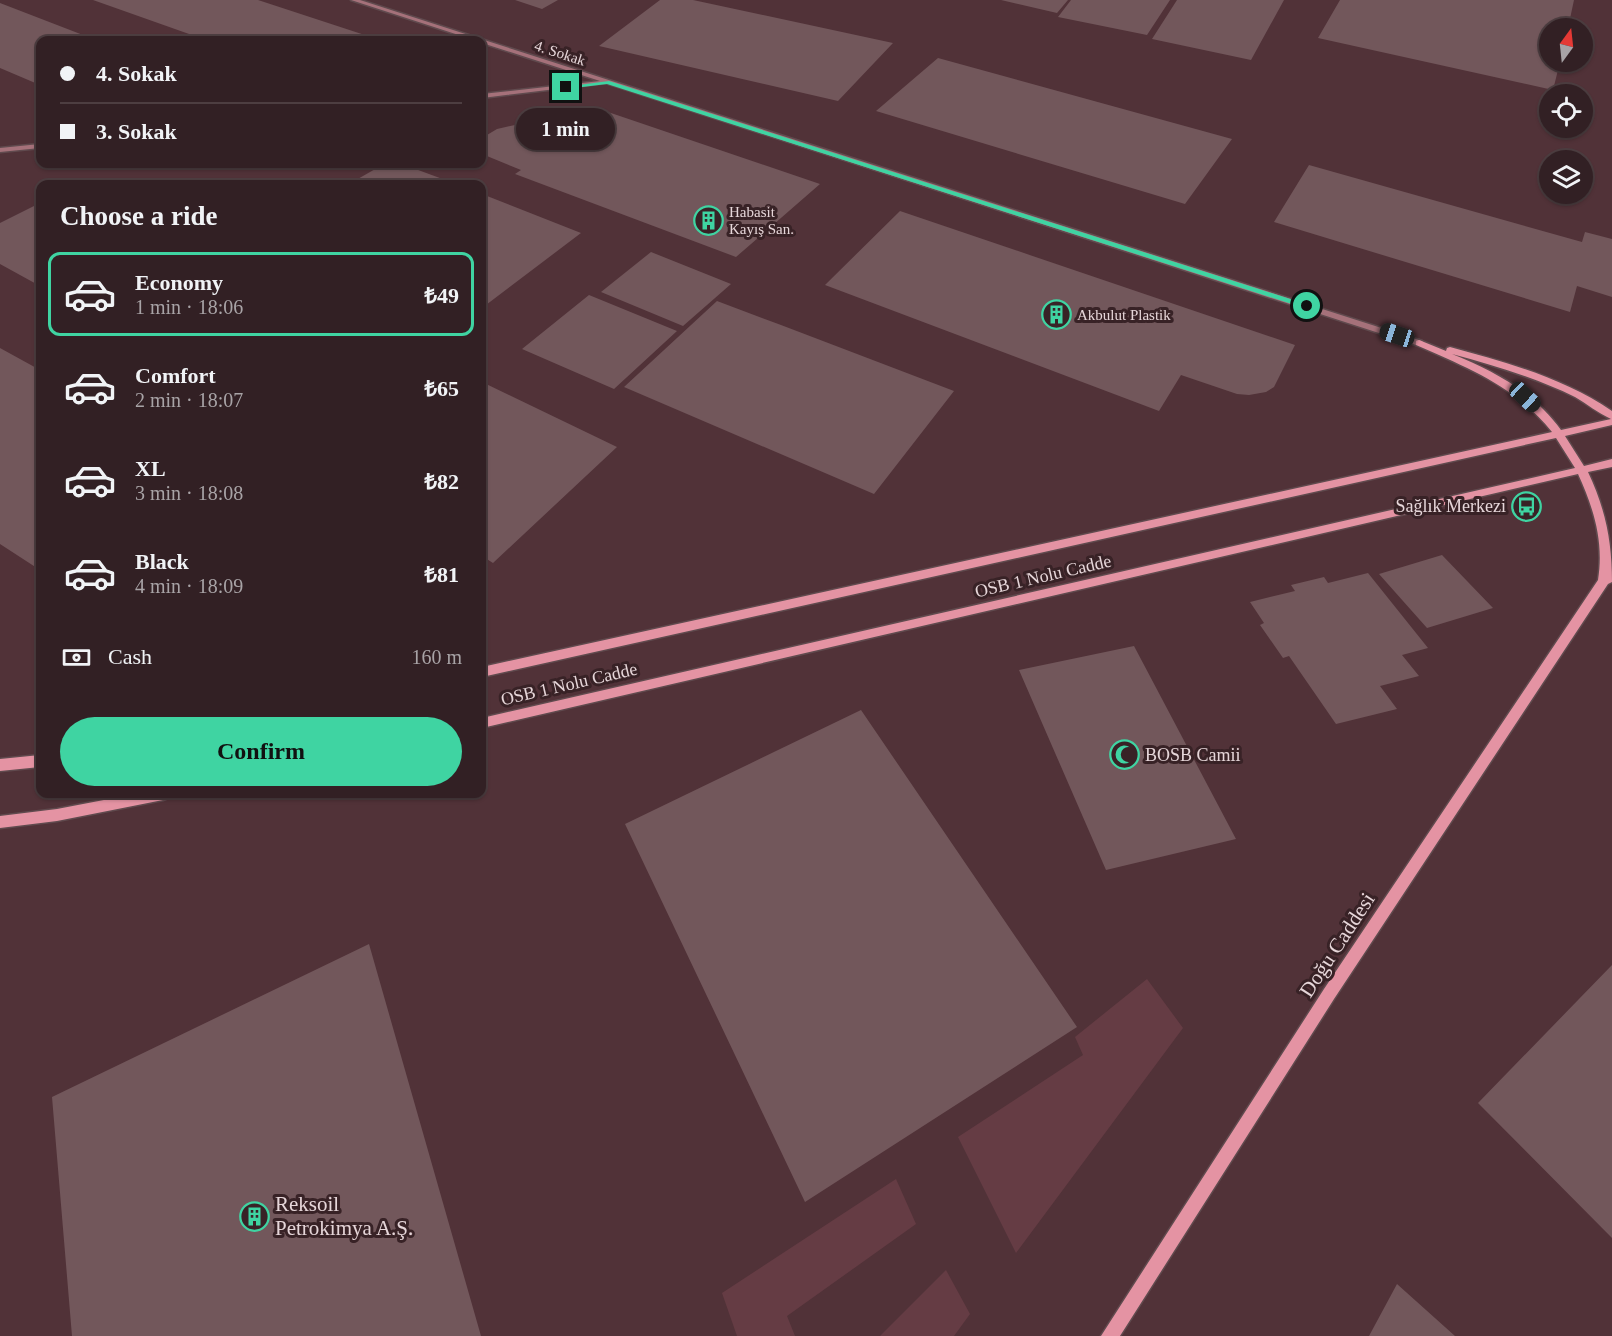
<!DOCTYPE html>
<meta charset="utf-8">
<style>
:root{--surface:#322024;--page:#3a282c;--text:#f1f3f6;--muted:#a8a3a6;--line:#4d3e41;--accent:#3fd4a2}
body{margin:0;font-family:Georgia,serif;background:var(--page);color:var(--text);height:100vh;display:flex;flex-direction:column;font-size:22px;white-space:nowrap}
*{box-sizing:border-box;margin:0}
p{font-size:20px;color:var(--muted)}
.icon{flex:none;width:33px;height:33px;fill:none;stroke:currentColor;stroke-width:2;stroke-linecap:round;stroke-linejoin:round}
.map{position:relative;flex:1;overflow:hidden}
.drawer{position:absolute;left:36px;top:180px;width:450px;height:618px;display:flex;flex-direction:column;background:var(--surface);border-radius:12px;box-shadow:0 2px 4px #0004,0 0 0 2px var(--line)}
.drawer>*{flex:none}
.banner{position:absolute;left:36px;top:36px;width:450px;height:132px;border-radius:12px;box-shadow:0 2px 4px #0004,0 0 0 2px var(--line);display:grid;align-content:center;height:132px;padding:0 24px;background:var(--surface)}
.needle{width:39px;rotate:15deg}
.buttons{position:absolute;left:1539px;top:18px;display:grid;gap:12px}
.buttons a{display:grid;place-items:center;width:54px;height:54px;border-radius:50%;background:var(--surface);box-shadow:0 2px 4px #0004,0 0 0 2px var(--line);font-size:30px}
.end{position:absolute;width:27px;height:27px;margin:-14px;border:8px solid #3fd4a2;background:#111;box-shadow:0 0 0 3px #111}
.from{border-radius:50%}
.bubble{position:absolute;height:42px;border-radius:21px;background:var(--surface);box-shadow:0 2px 4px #0004,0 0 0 2px var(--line);font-size:20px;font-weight:700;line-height:42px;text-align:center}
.car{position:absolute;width:18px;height:36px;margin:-18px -9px;border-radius:8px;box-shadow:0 0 4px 2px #0007;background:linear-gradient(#222 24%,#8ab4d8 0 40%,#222 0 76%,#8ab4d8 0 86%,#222 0)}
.banner b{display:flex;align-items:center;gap:21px;height:57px;font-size:22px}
.banner b+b{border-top:2px solid var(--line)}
.banner i{width:15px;height:15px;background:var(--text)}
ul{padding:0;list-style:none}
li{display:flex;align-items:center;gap:18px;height:84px;margin:0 12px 9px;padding:0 12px;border:3px solid transparent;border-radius:12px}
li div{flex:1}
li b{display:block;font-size:22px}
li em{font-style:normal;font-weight:700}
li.active{border-color:var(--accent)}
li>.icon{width:54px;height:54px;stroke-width:1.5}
h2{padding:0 24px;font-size:27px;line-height:72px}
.pay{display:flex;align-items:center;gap:15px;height:66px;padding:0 24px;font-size:22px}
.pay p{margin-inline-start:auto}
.action{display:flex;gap:12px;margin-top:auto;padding:12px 24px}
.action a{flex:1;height:69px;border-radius:36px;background:var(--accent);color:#111;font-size:24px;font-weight:700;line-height:69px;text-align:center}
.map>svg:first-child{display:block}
</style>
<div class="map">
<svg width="1612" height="1336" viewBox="0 0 1612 1336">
<rect width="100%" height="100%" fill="#432b30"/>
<path fill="#513238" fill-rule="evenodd" d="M0,0H1612V1336H0ZM1550,28H1582V62H1550ZM40,40H482V164H40ZM1550,94H1582V128H1550ZM1550,160H1582V194H1550ZM40,184H482V794H40Z"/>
<path fill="#653c44" d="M1147,979L1183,1028L1016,1253L958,1137L1083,1055L1075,1037Z
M896,1179L916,1224L787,1316L795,1336H737L722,1293Z
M946,1270L970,1314L954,1336H880Z"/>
<path fill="#72575b" d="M93,0H258L380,40H206Z
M515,0H558L542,9Z
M660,0H693L893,43L838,101L599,46Z
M1001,0H1068L1057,13Z
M1071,0H1170L1147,35L1058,17Z
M1177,0H1284L1251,60L1152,39Z
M1340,0H1574L1568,28H1550V62H1560L1553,90L1318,38Z
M0,3L96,40H40V85L0,68Z
M938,58L1232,139L1185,204L876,111Z
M608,112L820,184L736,257L515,174L521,170L482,154V138L497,129L533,121L557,124L571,129L576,125L584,128Z
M384,164H402L456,184H349Z
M1309,165L1582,242L1585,232L1612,239V297L1577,286L1570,312L1274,222Z
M482,194L581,233L482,308Z
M40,203V286L0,264V223Z
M900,211L1295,345L1274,387L1266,392L1249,395L1237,394L1181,375L1159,411L825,285Z
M651,252L731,284L683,326L601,292Z
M589,295L677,331L614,389L522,349Z
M717,301L781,325L954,391L874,494L624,387Z
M0,348L40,370V570L0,544Z
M482,382L617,447L493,563L482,556Z
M1442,555L1493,608L1427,628L1379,574Z
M1368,573L1428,648L1402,655L1419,676L1380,686L1397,709L1336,724L1289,656L1283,658L1260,625L1264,623L1250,602L1295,591L1291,585L1324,577L1328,583Z
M1134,646L1236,839L1106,870L1019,670Z
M861,710L1077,1027L805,1202L625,824Z
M369,944L481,1336H72L52,1097Z
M1612,965V1238L1478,1103Z
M1397,1284L1455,1336H1369Z"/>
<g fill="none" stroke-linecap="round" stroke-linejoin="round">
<defs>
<path id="street" d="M351,0H360L481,39L1422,341L1424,343L1422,345H1416L606,83L482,98V94L600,81L482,43V40H474Z
M40,144V148L0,152V148Z"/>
<path id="secondary" d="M1419,340L1446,351L1447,348L1450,347C1505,362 1564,378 1612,411V425L1565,436L1584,466L1612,459V467L1588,472C1606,510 1612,543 1612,582L1608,584L1334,999L1120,1336H1101L1324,989L1598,580C1604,542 1594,509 1578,474L482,728V718L1575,468L1556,438L482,677V667L1552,432C1515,386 1468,368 1416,345V341ZM1452,354C1493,365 1536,378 1575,397C1587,404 1598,413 1611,419L1561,430C1534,392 1494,371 1452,354Z
M40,755V767L0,771V759Z
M135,794H170L168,798L163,800L57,821L0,828V816L57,809Z"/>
</defs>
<use href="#street" stroke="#604a4e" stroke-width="3"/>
<use href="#secondary" stroke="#604a4e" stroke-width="3"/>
<use href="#street" fill="#a5717a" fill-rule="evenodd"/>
<use href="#secondary" fill="#e493a3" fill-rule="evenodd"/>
</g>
<path fill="#3fd4a2" d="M609,81L1309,305L1310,306L1304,308L607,84L566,89L563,87Z"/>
<defs>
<symbol id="building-ring" viewBox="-11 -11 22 22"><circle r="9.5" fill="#382226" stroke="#3fd4a2" stroke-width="1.5"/><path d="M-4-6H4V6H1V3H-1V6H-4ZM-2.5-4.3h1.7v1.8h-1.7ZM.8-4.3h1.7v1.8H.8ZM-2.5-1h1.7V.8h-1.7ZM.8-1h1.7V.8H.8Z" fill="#3fd4a2"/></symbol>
<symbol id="bus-ring" viewBox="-11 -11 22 22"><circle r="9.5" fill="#382226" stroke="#3fd4a2" stroke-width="1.5"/><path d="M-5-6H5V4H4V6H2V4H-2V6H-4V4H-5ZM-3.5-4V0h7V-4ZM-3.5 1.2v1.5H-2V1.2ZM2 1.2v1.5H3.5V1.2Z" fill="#3fd4a2"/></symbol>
<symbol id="mosque-ring" viewBox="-11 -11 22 22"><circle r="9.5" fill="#382226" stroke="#3fd4a2" stroke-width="1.5"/><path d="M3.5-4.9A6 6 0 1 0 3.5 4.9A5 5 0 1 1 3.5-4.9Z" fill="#3fd4a2"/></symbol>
</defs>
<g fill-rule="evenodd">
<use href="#building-ring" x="692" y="204" width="33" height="33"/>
<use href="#building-ring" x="1040" y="298" width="33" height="33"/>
<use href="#bus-ring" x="1510" y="490" width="33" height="33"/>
<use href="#mosque-ring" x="1108" y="738" width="33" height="33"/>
<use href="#building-ring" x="238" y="1200" width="33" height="33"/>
</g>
<g text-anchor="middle" stroke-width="6" stroke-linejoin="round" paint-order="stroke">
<g font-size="15" fill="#e6d6d9" stroke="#382226">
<text transform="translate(560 53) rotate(18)" y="5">4. Sokak</text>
</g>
<g font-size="15" fill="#e6d6d9" stroke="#382226" text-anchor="start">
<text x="729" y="217">Habasit<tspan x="729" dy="17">Kayış San.</tspan></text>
<text x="1077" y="320">Akbulut Plastik</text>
</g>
<g font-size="18" fill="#e6d6d9" stroke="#382226" text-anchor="end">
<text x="1506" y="512">Sağlık Merkezi</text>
<text x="1145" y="761" text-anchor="start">BOSB Camii</text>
</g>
<g font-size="18" fill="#e6d6d9" stroke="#382226">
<text transform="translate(1043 576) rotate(-13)" y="6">OSB 1 Nolu Cadde</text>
<text transform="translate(569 684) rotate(-13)" y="6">OSB 1 Nolu Cadde</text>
</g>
<g font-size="21" fill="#e6d6d9" stroke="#382226">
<text transform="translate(1337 945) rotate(-57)" y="7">Doğu Caddesi</text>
</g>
<g font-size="21" fill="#e6d6d9" stroke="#382226" text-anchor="start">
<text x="275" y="1211">Reksoil<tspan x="275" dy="24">Petrokimya A.Ş.</tspan></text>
</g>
</g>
</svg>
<div class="buttons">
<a><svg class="needle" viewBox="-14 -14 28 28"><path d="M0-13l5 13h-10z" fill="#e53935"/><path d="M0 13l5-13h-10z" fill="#a8a3a6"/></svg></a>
<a><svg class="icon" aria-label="locate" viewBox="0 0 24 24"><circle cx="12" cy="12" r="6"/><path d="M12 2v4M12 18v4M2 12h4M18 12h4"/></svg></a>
<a><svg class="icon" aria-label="layers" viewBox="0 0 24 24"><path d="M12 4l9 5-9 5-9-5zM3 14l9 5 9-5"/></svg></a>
</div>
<i class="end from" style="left:1307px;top:306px"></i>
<i class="end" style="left:566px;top:87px"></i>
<div class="bubble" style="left:516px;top:108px;width:99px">1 min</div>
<i class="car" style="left:1397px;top:335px;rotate:288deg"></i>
<i class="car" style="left:1525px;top:397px;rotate:133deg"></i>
<div class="banner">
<b><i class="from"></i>4. Sokak</b>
<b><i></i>3. Sokak</b>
</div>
<section class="drawer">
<h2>Choose a ride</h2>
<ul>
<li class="active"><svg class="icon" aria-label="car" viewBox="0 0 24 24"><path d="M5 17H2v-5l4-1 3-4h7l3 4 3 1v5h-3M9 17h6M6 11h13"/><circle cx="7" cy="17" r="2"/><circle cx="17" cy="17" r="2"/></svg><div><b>Economy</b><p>1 min · 18:06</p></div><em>₺49</em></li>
<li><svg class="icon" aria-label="car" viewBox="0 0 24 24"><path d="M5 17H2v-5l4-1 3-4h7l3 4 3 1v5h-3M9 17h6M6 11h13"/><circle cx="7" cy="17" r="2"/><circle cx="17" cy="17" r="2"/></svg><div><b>Comfort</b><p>2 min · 18:07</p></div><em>₺65</em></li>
<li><svg class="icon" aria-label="car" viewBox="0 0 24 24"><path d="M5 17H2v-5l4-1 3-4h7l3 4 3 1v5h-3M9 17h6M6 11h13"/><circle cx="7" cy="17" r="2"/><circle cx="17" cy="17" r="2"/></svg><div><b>XL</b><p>3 min · 18:08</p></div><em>₺82</em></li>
<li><svg class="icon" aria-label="car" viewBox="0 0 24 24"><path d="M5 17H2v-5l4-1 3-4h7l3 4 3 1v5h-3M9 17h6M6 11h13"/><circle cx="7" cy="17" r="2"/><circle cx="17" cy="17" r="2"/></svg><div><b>Black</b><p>4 min · 18:09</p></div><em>₺81</em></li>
</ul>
<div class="pay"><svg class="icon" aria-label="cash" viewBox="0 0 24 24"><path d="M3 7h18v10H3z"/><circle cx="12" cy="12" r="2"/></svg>Cash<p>160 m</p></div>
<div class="action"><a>Confirm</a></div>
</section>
</div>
